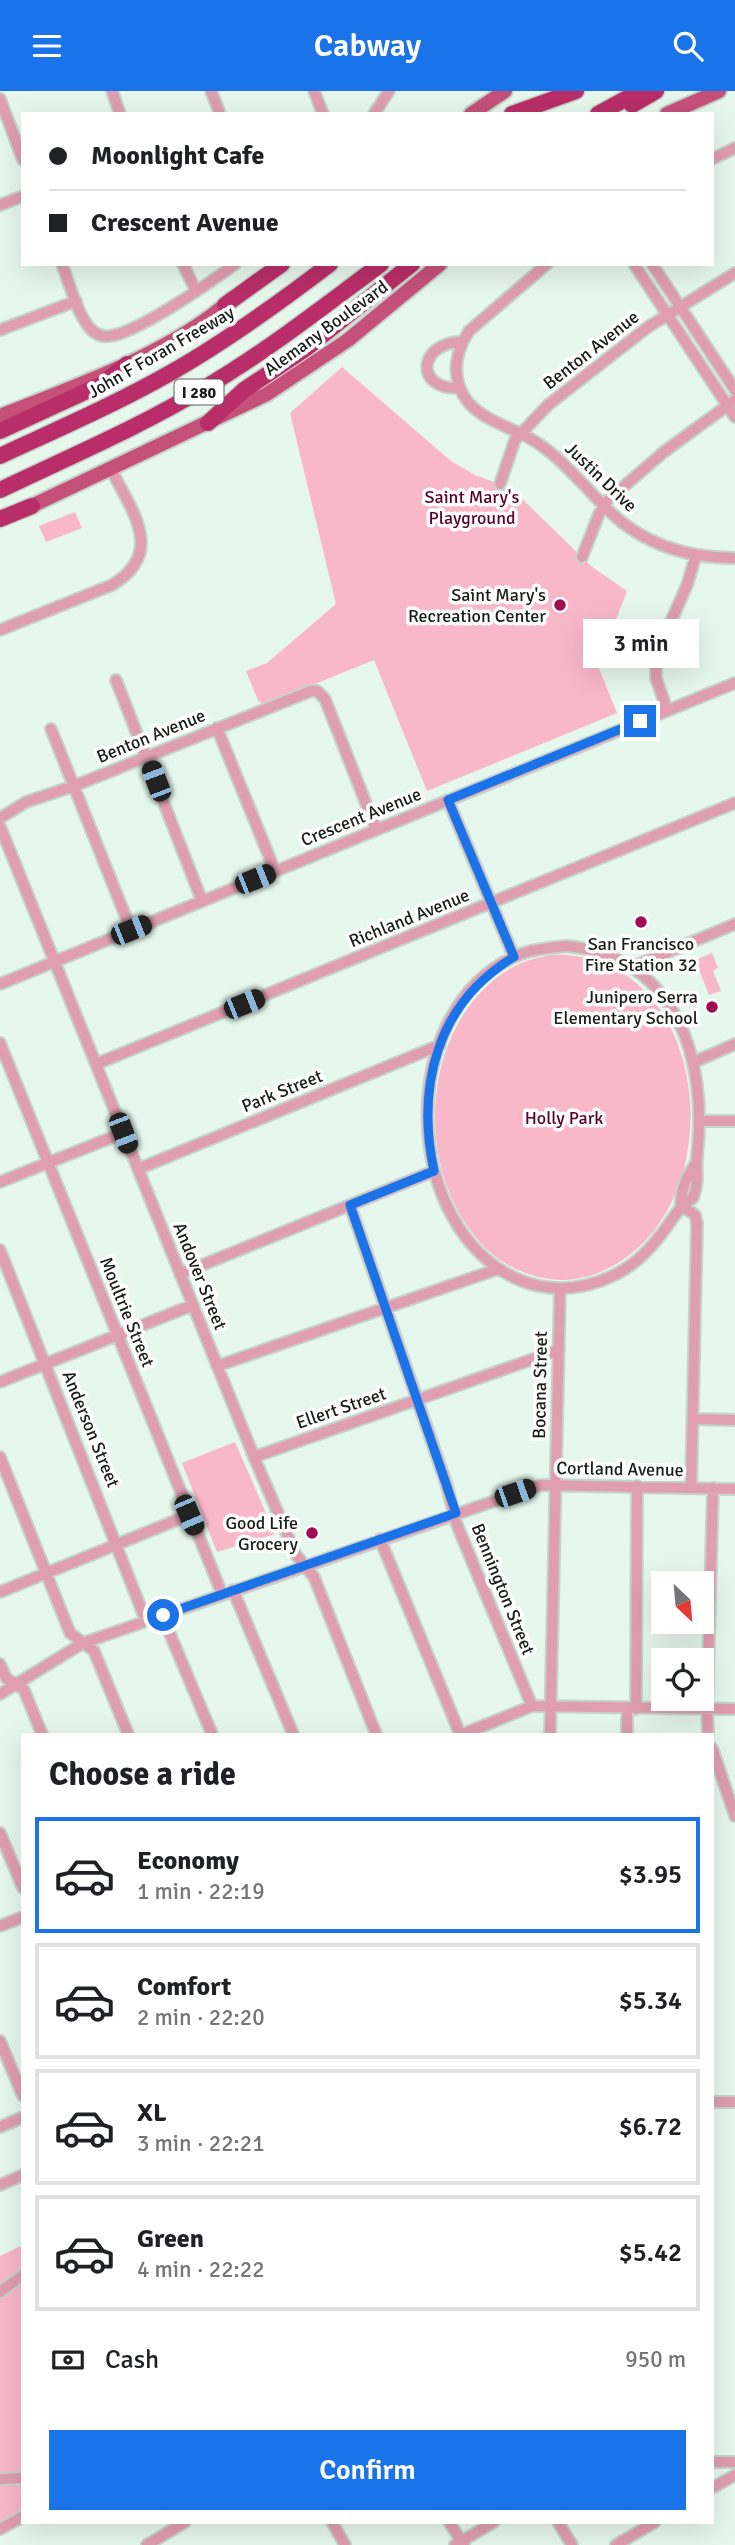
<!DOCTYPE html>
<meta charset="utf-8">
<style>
:root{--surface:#fff;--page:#f2f2f2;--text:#202124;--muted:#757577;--line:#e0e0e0;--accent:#1a73e8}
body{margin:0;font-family:Signika,sans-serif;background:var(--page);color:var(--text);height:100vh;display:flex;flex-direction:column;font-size:26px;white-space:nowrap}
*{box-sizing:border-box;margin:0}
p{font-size:23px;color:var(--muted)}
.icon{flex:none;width:38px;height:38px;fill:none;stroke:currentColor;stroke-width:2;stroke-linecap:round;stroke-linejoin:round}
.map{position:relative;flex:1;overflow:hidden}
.drawer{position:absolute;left:21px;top:1642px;width:693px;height:791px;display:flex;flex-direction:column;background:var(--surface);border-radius:0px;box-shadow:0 7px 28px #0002}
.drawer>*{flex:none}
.guide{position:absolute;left:21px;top:21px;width:693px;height:154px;border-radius:0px;box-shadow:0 7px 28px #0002;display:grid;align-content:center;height:154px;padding:0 28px;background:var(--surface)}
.needle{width:46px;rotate:154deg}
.buttons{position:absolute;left:651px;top:1480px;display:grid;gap:14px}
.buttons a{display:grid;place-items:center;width:63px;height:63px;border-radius:0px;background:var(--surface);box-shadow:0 7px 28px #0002;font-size:35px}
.end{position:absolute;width:32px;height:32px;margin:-16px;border:9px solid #1a73e8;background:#fff;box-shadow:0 0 0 4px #fff}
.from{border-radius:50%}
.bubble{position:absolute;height:49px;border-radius:0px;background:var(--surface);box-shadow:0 7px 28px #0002;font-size:23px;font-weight:600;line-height:49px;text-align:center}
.car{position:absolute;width:21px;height:42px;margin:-21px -10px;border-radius:9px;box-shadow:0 0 5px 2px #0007;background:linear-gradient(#222 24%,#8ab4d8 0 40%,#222 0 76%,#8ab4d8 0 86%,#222 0)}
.guide b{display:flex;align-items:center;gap:24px;height:66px;font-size:26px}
.guide b+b{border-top:2px solid var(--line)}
.guide i{width:18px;height:18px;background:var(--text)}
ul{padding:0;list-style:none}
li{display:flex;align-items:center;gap:21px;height:116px;margin:0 14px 10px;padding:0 14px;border:4px solid var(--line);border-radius:0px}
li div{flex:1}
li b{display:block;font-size:26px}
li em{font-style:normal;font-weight:600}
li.active{border-color:var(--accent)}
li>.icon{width:63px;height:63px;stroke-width:1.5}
h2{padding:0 28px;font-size:32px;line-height:84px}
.pay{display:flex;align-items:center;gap:18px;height:77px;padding:0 28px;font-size:26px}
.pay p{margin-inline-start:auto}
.cta{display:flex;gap:14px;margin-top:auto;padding:14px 28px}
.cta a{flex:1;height:80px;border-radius:0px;background:var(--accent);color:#fff;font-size:28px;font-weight:600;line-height:80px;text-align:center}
header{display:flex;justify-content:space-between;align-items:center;height:91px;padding:0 28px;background:var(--accent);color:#fff;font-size:32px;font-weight:600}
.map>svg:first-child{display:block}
</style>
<header><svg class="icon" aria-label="menu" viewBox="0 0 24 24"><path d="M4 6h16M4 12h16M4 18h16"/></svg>Cabway<svg class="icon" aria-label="search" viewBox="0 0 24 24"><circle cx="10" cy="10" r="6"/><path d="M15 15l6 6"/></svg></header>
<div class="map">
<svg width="735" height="2454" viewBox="0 0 735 2454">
<rect width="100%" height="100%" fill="#e6f7ed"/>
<path fill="#f9b7ca" d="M342,276L451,370L475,384L512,398L592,476L627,500L598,575L617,622L427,700L374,569L263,614L258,609L246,580L267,572L336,513L290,322Z
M75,421L82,437L46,451L39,435Z
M712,862L718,877L713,880L721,900L709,904L695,869Z
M550,864C705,857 735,1092 624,1168C602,1183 576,1192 549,1188C517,1183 490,1167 471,1140C412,1062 425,924 515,875C526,869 538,867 550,864Z
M235,1351L275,1443L217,1461L182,1372Z
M23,2154V2420L0,2431V2165Z"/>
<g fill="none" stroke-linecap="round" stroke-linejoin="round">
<defs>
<path id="minor" d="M112,0L120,23
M211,0L220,23
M314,0L323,23
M0,8L23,69
M374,23L389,0
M712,68L735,57
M0,114L23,105
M62,173C69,191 79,230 94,241C98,244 104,246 109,245C136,243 211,191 235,173
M183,173L196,200
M547,173L469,240C456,260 451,283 464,305C479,331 516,336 539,353C565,371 583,394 605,416C640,452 685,467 735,467
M634,173L735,326
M652,173L735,299
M0,239L76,210
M459,297C414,299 418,251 462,251
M500,393L515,349L548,314L648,236L735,182
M582,466L599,423L608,409L665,360L735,309
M0,539L112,494C166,461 132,421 111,378
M116,589L202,810
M667,619L656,587V564L687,494L696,464
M217,637L275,780
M51,638L131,839
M448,709L514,866
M0,727L26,711L74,695L311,600H317L325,608L376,738
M0,735L254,1366L296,1464L314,1486L376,1643
M566,855C677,865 708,969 697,1065C695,1084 700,1086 693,1107C677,1116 671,1132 659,1146C644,1166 624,1182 600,1190C576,1199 547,1200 522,1190C401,1141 394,921 514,866C530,858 548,857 566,855Z
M632,876L735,833
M0,893L735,592
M0,952L222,1503
M694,971L735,953
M96,973L735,712
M700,1030H735
M138,1078L440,954
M0,1091L123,1042
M350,1114L446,1392L457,1434L532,1615
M681,1114L695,1124L697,1132L691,1397
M681,1114C681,1097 687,1085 696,1072
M0,1159L146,1530
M180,1183L434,1080
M217,1275L498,1178
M0,1291L193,1214
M693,1328L735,1329
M0,1366L70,1542L94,1560L128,1643
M254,1366L559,1259
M380,1448L460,1643
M233,1499L293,1643
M0,1501L189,1424
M162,1524L212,1643
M0,1573L6,1587L24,1599L42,1643
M0,1603L83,1552L541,1394L735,1398
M636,1618L637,1395
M463,1643L532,1615L735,1618
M550,1643L560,1197
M627,1643V1618
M708,1643L707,1618L713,1397
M712,1657L735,1725
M0,1742L23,1797
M0,1835L23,1826
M0,1950L23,2005
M712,2011H735
M0,2036L23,2026
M0,2094L23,2084
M0,2201L23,2184
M712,2371H735
M0,2388L23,2387
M712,2397L735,2384
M332,2431L345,2454
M449,2431L464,2454
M558,2431L572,2454
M0,2438L22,2426
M147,2454L185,2431
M455,2454L494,2431
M616,2454L655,2431"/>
<path id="major" d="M471,23L505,0
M667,23L719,0
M0,325C75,295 172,262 232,208
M23,419L267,303L348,249L440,173"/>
<path id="highway" d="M632,14L656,0
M512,23L576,0
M598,23L640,0
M225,214L282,173
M208,332L244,299L308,256L412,173
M0,340L100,294L127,273
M0,365C58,338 116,313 172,281C228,249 279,212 330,173
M0,399C69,366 140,336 206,296C267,260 323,216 381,173
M0,428L32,415"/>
</defs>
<use href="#minor" stroke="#c5d4cb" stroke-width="14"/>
<use href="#major" stroke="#c5d4cb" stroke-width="18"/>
<use href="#highway" stroke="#c5d4cb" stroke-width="19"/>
<use href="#minor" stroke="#e09eb1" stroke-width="10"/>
<use href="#major" stroke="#c5517b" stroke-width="14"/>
<use href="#highway" stroke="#b92e68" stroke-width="16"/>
</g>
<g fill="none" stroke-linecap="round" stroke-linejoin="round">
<path stroke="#1a73e8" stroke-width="9" d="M163,1524L456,1422L350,1114L434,1080C416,995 437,912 514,866L448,709L640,630"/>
</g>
<g fill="#a00d53" stroke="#fff" stroke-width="2.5">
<circle cx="560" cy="514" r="7"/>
<circle cx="641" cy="831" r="7"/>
<circle cx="712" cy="916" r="7"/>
<circle cx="312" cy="1442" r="7"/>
</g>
<g text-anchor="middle" stroke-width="7" stroke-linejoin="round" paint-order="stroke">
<rect fill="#fff" stroke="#5d615e" stroke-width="2" x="174.5" y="288.5" width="49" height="25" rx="5"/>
<g font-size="16" font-weight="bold" fill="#171d19">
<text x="199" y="307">I 280</text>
</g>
<g font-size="18" fill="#171d19" stroke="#fff">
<text transform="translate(326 237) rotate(-36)" y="6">Alemany Boulevard</text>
<text transform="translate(591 259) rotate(-38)" y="6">Benton Avenue</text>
<text transform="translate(161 261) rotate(-30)" y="6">John F Foran Freeway</text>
<text transform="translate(601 386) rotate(44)" y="6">Justin Drive</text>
<text transform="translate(151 645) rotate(-22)" y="6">Benton Avenue</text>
<text transform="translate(361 726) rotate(-22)" y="6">Crescent Avenue</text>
<text transform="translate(409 827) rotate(-22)" y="6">Richland Avenue</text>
<text transform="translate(282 1000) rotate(-22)" y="6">Park Street</text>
<text transform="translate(200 1185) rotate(68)" y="6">Andover Street</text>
<text transform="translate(127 1221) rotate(68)" y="6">Moultrie Street</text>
<text transform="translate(540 1294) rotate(-89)" y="6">Bocana Street</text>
<text transform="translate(341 1317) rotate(-19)" y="6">Ellert Street</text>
<text transform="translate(91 1338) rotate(68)" y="6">Anderson Street</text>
<text transform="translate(620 1378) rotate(1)" y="6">Cortland Avenue</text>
<text transform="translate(503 1498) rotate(68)" y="6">Bennington Street</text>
</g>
<g font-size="18" fill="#58002a" stroke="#fff">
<text x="472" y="412">Saint Mary's<tspan x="472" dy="21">Playground</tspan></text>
<text x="564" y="1033">Holly Park</text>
</g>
<g font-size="18" fill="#171d19" stroke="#fff" text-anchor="end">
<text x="546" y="510">Saint Mary's<tspan x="546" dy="21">Recreation Center</tspan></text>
<text x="641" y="859" text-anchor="middle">San Francisco<tspan x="641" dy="21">Fire Station 32</tspan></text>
<text x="698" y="912">Junipero Serra<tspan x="698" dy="21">Elementary School</tspan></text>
<text x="298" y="1438">Good Life<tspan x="298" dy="21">Grocery</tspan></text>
</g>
</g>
</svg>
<div class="buttons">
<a><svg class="needle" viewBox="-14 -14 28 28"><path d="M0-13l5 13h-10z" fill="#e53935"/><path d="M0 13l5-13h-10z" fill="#757577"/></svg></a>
<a><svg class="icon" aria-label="locate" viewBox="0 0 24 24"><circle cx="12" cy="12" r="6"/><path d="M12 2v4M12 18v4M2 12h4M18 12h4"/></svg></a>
</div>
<i class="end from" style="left:163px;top:1524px"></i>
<i class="end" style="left:640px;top:630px"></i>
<div class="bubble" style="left:583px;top:528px;width:116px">3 min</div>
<i class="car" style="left:156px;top:690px;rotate:339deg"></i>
<i class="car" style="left:255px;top:788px;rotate:68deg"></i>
<i class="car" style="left:131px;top:839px;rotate:68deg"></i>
<i class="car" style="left:244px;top:913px;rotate:68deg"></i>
<i class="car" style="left:123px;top:1042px;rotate:159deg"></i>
<i class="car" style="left:515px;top:1402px;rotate:71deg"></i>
<i class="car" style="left:189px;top:1424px;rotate:157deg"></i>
<div class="guide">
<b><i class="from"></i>Moonlight Cafe</b>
<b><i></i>Crescent Avenue</b>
</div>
<section class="drawer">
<h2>Choose a ride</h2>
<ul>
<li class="active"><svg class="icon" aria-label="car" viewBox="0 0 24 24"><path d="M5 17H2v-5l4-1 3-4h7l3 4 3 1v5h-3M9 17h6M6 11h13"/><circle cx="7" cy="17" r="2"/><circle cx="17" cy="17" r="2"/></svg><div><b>Economy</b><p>1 min · 22:19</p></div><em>$3.95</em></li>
<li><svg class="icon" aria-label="car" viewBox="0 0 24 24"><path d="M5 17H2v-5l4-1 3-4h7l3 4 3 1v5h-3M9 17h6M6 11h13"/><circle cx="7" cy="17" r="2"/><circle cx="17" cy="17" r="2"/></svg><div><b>Comfort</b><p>2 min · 22:20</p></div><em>$5.34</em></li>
<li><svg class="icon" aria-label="car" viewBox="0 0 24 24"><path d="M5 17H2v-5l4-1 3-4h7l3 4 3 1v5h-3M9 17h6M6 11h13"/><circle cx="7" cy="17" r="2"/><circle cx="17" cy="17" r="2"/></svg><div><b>XL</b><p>3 min · 22:21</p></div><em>$6.72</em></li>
<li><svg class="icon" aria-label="car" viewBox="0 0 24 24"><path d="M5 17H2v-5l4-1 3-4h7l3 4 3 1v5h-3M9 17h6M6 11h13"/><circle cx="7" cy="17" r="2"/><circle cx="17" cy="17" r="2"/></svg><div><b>Green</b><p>4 min · 22:22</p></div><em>$5.42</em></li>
</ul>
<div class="pay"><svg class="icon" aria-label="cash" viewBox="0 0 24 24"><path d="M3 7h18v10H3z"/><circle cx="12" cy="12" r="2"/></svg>Cash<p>950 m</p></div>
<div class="cta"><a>Confirm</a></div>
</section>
</div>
